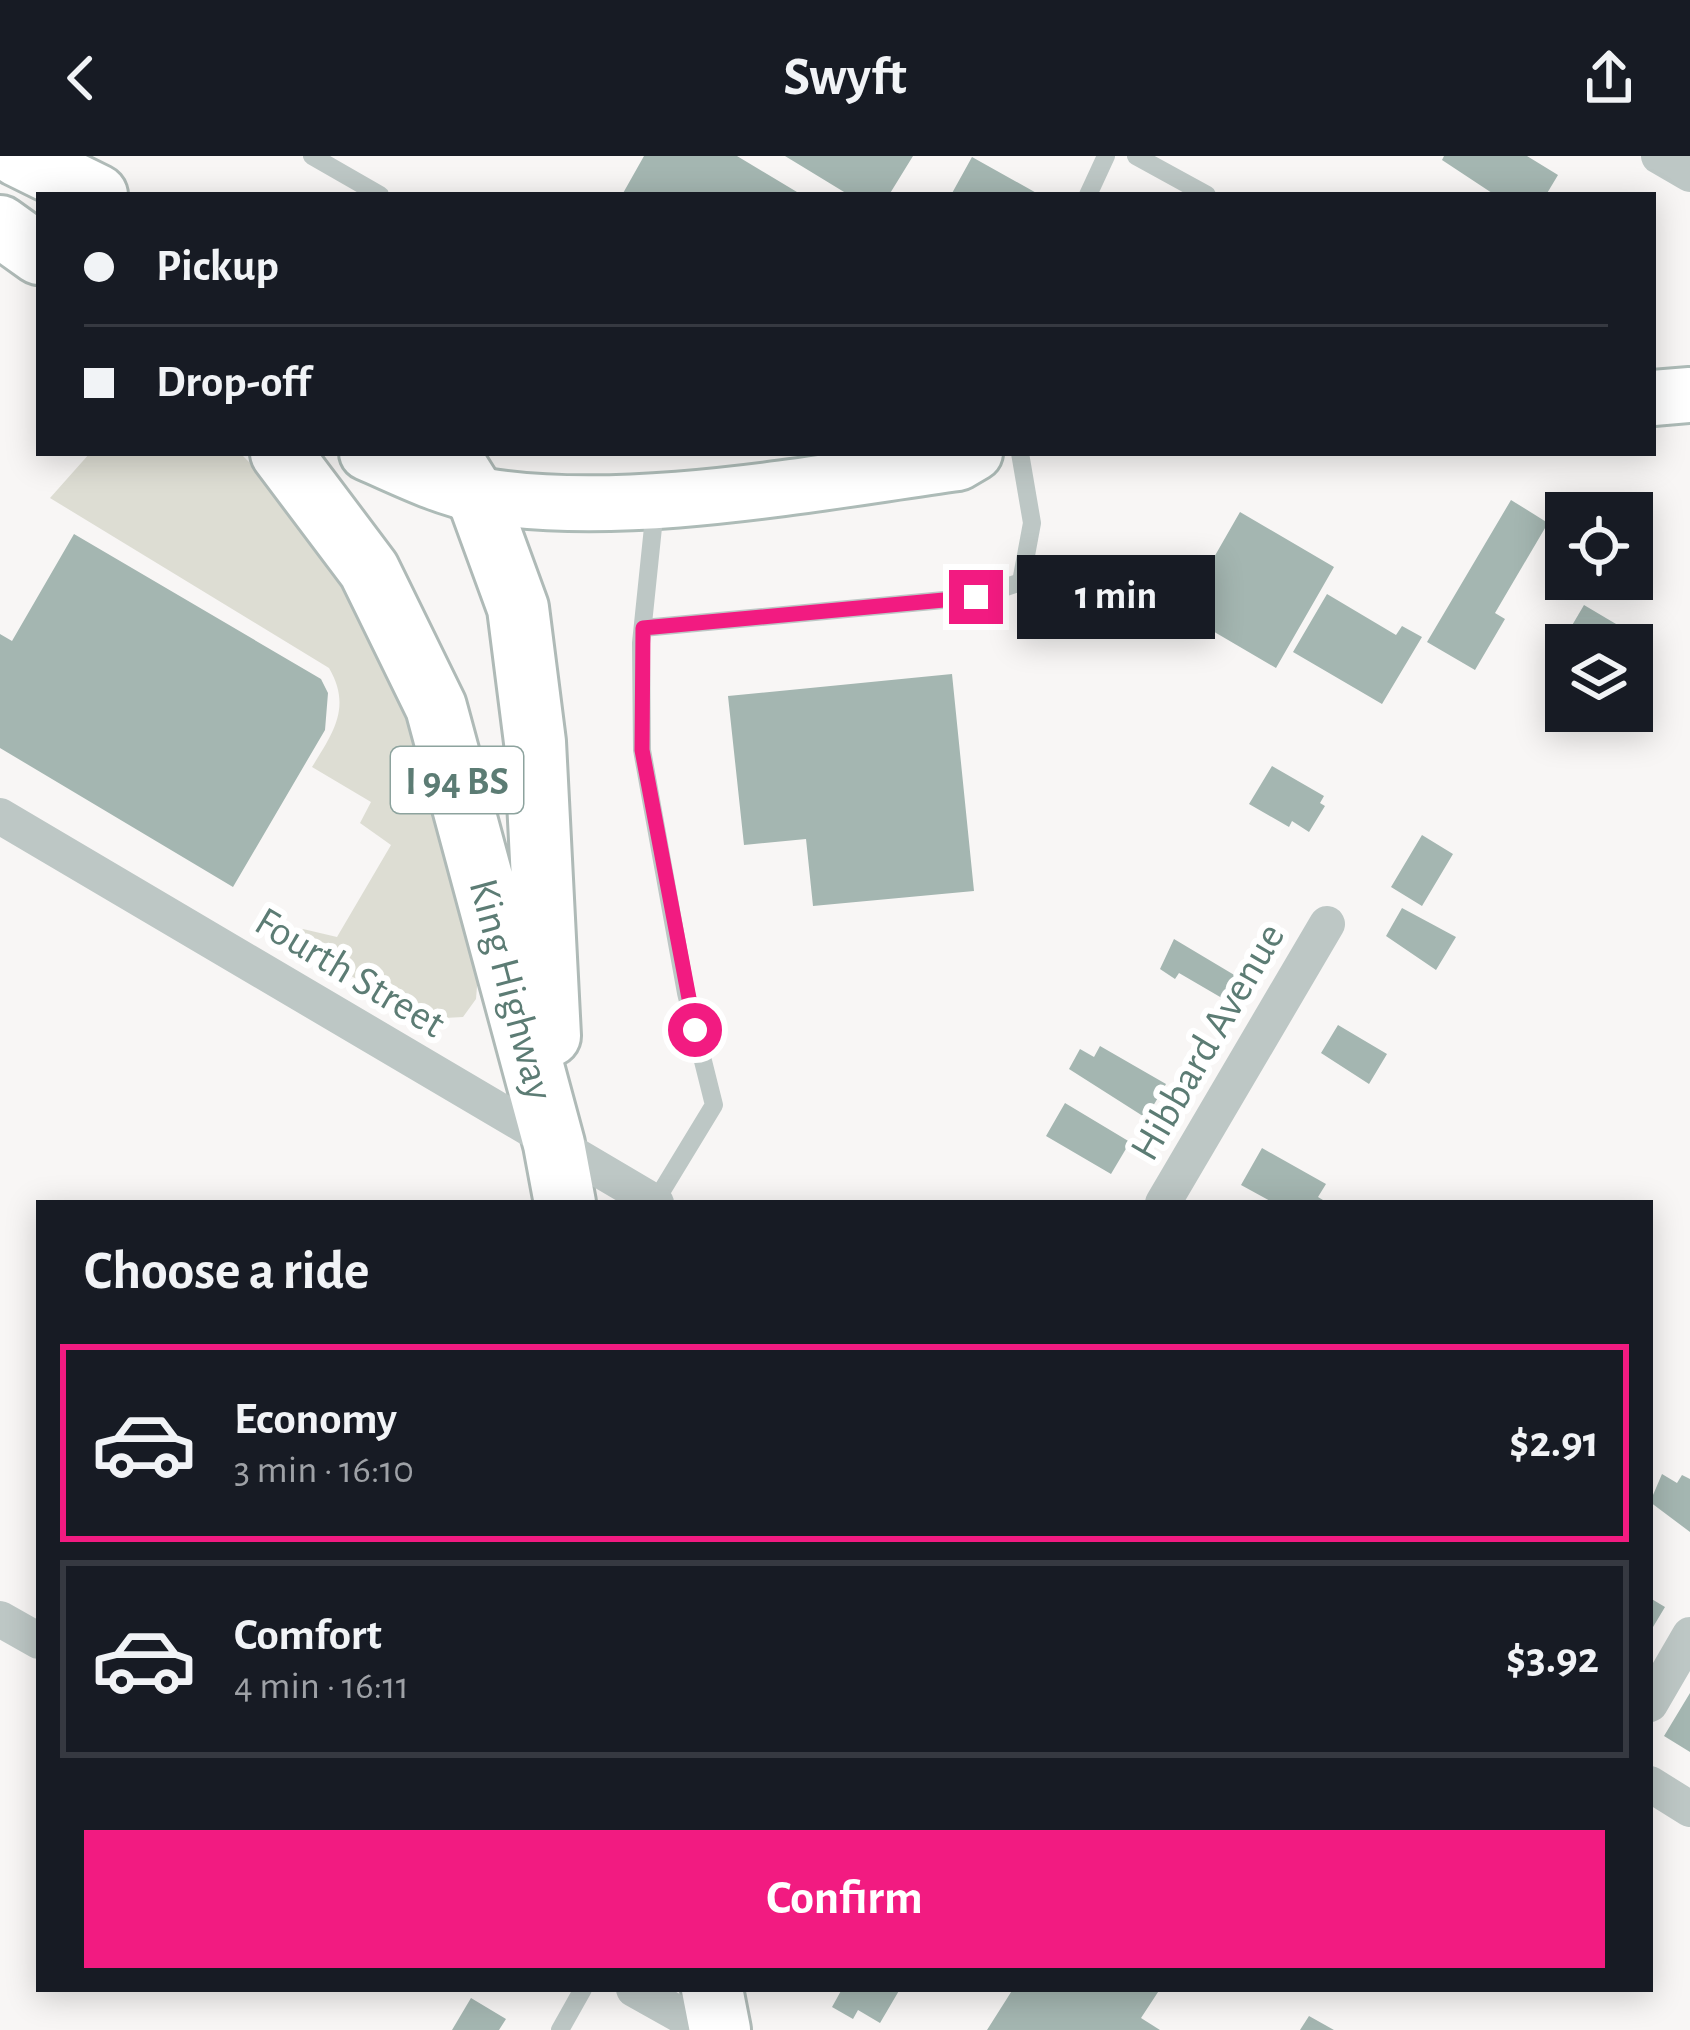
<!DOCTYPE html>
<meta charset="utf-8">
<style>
:root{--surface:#171b24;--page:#242831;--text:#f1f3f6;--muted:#9ea1a6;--line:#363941;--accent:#f21b81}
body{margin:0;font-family:"Alegreya Sans",sans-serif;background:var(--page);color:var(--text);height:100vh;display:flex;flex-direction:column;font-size:45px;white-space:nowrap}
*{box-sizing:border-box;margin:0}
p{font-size:39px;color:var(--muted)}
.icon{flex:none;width:66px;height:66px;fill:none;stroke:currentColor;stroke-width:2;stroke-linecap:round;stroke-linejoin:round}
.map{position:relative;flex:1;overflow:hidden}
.drawer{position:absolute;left:36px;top:1044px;width:1617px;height:792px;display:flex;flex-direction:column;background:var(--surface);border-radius:0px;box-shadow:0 6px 30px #0003}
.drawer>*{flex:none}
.hud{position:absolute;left:36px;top:36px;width:1620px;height:264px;border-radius:0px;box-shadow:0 6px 30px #0003;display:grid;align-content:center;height:264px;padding:0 48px;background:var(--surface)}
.controls{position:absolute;left:1545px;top:336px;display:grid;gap:24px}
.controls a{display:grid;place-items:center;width:108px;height:108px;border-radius:0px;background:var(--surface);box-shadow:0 6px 30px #0003;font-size:60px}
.end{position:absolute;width:54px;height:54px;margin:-27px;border:15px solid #f21b81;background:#fff;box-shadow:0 0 0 6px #fff}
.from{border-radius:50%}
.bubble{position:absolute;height:84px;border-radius:0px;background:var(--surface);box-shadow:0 6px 30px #0003;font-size:39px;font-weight:700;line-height:84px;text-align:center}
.hud b{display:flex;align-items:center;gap:42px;height:114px;font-size:45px}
.hud b+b{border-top:3px solid var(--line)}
.hud i{width:30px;height:30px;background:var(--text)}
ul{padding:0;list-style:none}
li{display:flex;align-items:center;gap:36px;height:198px;margin:0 24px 18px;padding:0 24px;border:6px solid var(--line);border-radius:0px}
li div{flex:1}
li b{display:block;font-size:45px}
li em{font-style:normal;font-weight:700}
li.current{border-color:var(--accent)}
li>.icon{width:108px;height:108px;stroke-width:1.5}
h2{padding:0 48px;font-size:54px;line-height:144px}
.button{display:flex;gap:24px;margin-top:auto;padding:24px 48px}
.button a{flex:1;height:138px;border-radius:0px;background:var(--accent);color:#fff;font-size:48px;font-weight:700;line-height:138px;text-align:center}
header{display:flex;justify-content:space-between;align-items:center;height:156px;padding:0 48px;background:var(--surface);font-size:54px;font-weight:700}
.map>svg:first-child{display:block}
</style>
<header><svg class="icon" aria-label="back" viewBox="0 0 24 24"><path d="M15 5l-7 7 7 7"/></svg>Swyft<svg class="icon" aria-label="share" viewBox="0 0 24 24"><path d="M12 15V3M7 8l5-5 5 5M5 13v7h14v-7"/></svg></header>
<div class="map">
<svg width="1690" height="1874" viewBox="0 0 1690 1874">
<rect width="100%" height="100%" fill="#f8f6f5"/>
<path fill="#ddddd3" d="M90,297H240C317,372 393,500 425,603C447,673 461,747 478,818L476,843L463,861L426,863L292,786L303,773L337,781L391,689L360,667L371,646L312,611C333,577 352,551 329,512L50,342Z"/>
<path fill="#a4b6b1" d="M644,0H737L802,39H622Z
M785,0H913L889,39H849Z
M1444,0H1527L1558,19L1546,39H1495L1442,4Z
M972,1L1040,39H951Z
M1511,344L1548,367L1495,457L1505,463L1475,514L1427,486Z
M1240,356L1334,411L1276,512L1182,457Z
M74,378L321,523L328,537L325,574L233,731L0,592V478L12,485Z
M1327,438L1396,479L1402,470L1422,481L1382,548L1293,496Z
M1584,449L1643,484L1632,501V489H1566V501L1557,495Z
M952,518L974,735L813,750L806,683L744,689L728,540Z
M1272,610L1324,640L1320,647L1325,650L1309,676L1292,665L1289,671L1249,648Z
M1422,679L1453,698L1422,750L1391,731Z
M1402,752L1456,781L1436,814L1386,780Z
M1174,783L1241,823L1227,845L1179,817L1175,823L1160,813Z
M1338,869L1387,898L1369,928L1321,897Z
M1100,890L1166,928L1146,962L1069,913L1080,893L1094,901Z
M1065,947L1130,986L1111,1018L1046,980Z
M1262,992L1326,1028L1318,1041L1328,1047H1274L1241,1029Z
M1662,1318L1677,1327L1682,1319L1690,1323V1376L1650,1346Z
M1650,1442L1665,1451L1650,1476Z
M1690,1537V1596L1664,1580Z
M842,1833H900L880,1867L858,1854L853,1863L832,1851Z
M1013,1833H1160L1141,1862L1160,1874H987Z
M471,1842L506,1863L499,1874H452Z
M1309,1860L1334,1874H1300Z"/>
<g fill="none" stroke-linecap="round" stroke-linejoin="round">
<defs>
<path id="secondary" d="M1653,242L1690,239
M367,297C402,312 441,332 479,339C624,364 812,327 958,307L975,297"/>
<path id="primary" d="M18,0L97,39
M0,70L39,98
M281,297L369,414L436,551L554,988L565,1047
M448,297L480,348L518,452L535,586L550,880
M712,1833L720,1874"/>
</defs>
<use href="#secondary" stroke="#adbbb7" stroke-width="60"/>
<use href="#primary" stroke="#afbab7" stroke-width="66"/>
<path stroke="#bdc7c5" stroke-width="18" d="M312,0L380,39
M1136,0L1207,39
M1088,39L1106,0
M643,472L976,441L1021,426L1032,367L1020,297
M655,1046L714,949L686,837L642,594L641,487L655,352
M560,1874L583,1833"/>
<path stroke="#bdc7c5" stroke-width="36" d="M1659,0L1690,18
M0,660L656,1047
M1163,1047L1327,768
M0,1463L39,1485
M1650,1548L1690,1479
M1650,1628L1690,1653
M634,1833L707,1874"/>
<use href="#secondary" stroke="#fff" stroke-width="54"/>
<use href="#primary" stroke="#fff" stroke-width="60"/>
</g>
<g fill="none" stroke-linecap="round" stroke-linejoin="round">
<path stroke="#f21b81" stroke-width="15" d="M695,874L642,594L643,472L976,441"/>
</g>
<g text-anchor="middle" stroke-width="12" stroke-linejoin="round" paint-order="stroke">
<rect fill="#fff" stroke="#8da39e" stroke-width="3" x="391" y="591" width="132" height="66" rx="9"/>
<g font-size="39" font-weight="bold" fill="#5c7c74">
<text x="457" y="638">I 94 BS</text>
</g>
<g font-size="42" fill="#5c7c74" stroke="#fff">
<text transform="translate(351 815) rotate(31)" y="15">Fourth Street</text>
<text transform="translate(513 833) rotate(75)" y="15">King Highway</text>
<text transform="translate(1206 885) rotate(-60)" y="15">Hibbard Avenue</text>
</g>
</g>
</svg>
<div class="controls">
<a><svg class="icon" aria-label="locate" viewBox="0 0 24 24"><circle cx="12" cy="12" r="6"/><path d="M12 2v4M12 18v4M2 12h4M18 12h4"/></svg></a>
<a><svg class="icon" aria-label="layers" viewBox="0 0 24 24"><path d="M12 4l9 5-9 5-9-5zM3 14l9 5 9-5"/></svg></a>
</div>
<i class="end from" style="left:695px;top:874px"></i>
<i class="end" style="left:976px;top:441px"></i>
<div class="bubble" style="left:1017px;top:399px;width:198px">1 min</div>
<div class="hud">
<b><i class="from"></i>Pickup</b>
<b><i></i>Drop-off</b>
</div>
<section class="drawer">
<h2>Choose a ride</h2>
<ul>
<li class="current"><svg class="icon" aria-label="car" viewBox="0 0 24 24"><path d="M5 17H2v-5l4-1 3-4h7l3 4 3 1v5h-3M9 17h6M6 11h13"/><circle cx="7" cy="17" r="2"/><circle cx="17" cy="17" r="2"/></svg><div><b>Economy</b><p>3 min · 16:10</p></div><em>$2.91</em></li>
<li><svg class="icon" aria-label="car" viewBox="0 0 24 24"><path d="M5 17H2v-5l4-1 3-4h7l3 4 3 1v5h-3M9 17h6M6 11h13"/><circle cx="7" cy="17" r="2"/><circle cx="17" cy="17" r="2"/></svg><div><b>Comfort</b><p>4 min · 16:11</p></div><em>$3.92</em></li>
</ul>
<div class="button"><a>Confirm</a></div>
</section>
</div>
